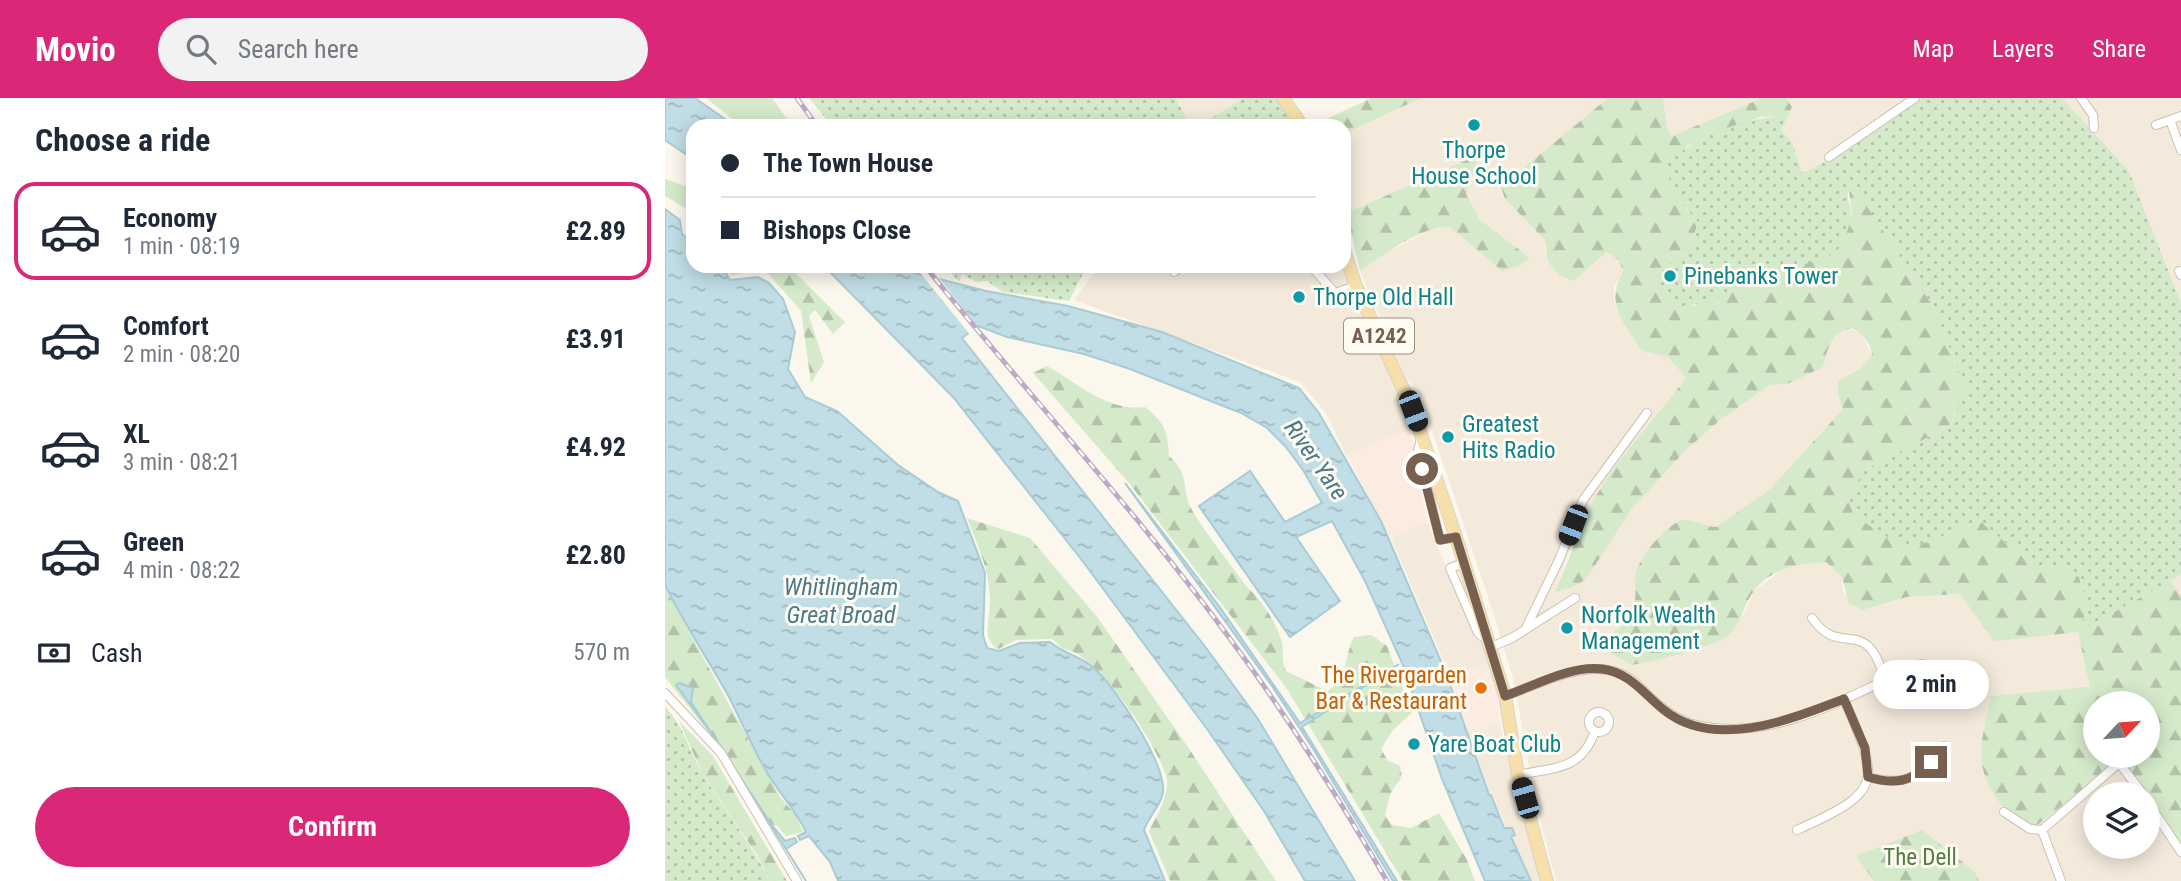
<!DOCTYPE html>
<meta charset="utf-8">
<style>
:root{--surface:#fff;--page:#f2f2f3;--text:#1f2937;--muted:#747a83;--line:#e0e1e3;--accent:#db2777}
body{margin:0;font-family:"Roboto Condensed",sans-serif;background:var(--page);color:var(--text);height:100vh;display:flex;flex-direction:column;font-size:26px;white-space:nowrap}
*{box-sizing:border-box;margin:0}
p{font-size:23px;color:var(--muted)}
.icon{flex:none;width:38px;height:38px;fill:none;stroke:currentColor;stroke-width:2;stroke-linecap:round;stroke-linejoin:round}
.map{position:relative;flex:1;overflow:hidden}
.details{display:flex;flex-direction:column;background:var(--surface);width:665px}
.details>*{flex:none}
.hud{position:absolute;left:21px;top:21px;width:665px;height:154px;border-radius:21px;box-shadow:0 4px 18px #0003;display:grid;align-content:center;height:154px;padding:0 35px;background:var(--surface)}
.needle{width:46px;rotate:64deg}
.tools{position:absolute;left:1418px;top:593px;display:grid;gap:14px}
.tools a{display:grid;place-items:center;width:77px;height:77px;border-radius:50%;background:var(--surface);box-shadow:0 4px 18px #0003;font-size:35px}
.end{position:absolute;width:32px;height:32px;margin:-16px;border:9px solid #77604f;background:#fff;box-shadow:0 0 0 4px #fff}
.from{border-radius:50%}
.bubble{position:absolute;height:49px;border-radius:24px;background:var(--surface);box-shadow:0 4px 18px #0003;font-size:23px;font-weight:700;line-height:49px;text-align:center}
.car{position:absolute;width:21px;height:42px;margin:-21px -10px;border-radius:9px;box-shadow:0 0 5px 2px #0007;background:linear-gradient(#222 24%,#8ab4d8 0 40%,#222 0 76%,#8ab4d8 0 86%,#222 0)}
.hud b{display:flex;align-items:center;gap:24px;height:66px;font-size:26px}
.hud b+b{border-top:2px solid var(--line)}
.hud i{width:18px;height:18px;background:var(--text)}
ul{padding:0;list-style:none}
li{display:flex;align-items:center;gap:21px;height:98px;margin:0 14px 10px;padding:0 21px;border:4px solid transparent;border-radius:21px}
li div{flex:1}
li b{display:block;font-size:26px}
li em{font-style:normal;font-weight:700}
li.on{border-color:var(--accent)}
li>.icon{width:63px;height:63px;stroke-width:1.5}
h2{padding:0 35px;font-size:32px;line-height:84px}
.pay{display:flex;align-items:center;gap:18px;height:77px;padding:0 35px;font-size:26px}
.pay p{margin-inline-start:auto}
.button{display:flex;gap:14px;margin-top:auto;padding:14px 35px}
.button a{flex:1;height:80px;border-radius:42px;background:var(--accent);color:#fff;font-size:28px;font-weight:700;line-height:80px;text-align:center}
header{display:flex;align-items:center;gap:42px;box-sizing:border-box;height:98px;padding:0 35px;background:var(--accent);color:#fff}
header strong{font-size:33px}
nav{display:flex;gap:38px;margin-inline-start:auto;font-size:24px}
.search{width:490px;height:63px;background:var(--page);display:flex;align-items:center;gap:18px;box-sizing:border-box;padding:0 24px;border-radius:38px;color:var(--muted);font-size:26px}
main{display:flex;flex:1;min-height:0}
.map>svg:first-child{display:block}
</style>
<header>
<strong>Movio</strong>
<div class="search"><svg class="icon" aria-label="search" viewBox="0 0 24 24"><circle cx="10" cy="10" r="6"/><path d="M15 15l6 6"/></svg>Search here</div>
<nav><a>Map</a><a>Layers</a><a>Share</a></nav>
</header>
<main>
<section class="details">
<h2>Choose a ride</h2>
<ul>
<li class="on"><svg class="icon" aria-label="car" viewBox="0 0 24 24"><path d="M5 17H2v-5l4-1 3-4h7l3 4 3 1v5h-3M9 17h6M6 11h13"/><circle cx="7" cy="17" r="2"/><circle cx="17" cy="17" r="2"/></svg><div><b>Economy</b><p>1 min · 08:19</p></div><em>£2.89</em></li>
<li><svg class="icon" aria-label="car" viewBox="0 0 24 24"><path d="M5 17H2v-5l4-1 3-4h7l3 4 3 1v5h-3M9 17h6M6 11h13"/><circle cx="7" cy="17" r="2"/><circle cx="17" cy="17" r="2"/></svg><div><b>Comfort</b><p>2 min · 08:20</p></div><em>£3.91</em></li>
<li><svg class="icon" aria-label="car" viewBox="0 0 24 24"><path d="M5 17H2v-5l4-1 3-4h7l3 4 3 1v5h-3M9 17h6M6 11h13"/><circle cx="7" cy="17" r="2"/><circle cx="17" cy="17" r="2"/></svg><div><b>XL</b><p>3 min · 08:21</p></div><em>£4.92</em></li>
<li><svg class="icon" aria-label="car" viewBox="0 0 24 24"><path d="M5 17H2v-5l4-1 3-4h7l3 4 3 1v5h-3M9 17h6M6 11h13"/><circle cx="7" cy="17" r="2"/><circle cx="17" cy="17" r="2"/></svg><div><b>Green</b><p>4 min · 08:22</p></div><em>£2.80</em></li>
</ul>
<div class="pay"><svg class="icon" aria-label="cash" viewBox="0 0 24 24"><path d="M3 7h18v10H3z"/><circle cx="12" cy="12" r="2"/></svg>Cash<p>570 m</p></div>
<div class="button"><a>Confirm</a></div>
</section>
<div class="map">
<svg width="1516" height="783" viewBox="0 0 1516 783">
<defs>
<pattern id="forest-firs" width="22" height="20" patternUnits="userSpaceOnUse" patternTransform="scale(1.75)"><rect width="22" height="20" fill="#d5eacb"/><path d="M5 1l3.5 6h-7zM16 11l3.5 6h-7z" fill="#b2c1a7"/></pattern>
<pattern id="park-dots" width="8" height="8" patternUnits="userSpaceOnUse" patternTransform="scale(1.75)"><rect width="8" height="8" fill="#d5eacb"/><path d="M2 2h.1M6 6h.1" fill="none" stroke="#b2c1a7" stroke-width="1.8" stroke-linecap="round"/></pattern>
<pattern id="water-ripples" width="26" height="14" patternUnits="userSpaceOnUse" patternTransform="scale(1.75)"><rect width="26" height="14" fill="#c1dde5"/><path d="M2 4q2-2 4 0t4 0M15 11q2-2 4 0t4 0" fill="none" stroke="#a2b7bc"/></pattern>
</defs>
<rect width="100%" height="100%" fill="#fcf7ec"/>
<path fill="#f3eadb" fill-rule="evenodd" d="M511,0H578L534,28H525Z
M756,0H943L836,90L840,101L880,142V153L909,183L941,153L954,162L958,173L949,189V205L957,221L977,253L1003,259L1021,280L949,372L928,403L909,440L890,493L945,442L966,412L1021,352L1055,322L1105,287L1122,286L1175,232L1186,230L1197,237L1207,257L1195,271L1173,283V296L1179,310L1105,391L1051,429H1041L1026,422L972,472V498L964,520L941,540L1078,518L1089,493L1124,466L1161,464L1177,479L1178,494L1198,512L1241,499L1295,496L1413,534L1516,477V783H891L870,702L849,584L826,507L753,291L742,282L695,173L719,156L774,127L785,128L837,173L865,160L814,121L800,96L812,64L808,59L682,115L679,36ZM1430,606H1482V658H1430ZM1430,696H1482V749H1430Z
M998,0H1097L1007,38L1002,30Z
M1121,0H1257L1176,56L1137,75L1127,44L1116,32L1127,10Z
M1397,0H1516V205L1464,73Z
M434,168H678L750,330L681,357L661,315L635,284L409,202Z
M762,424L784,476L820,548L825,565L785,578L726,440Z
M835,626L847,677L879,783H867L847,740L851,737L848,730H841L827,696H824L802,636Z"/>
<path fill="#fbebe1" d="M745,331L762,424L726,440L681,356Z
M825,565L831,586L835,626L802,636L785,578Z"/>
<path fill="#d5eacb" d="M41,0H107L127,28H76Z
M0,81L28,91V115L0,98Z"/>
<path fill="url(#forest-firs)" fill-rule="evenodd" d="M706,0H756L679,36V28L651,26Z
M943,0H998L1002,30L1007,38L1097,0H1121L1127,9L1123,18L1095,19L1021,49L1007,94L1033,124L1027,144L995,175L1028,208L1109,172L1160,159L1174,149L1187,116L1184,93L1191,91L1270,211L1301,292L1285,328L1200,372L1260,445L1315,423L1370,469H1398L1414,479L1423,510L1414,533L1505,483L1516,498V745L1456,661L1371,728C1340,722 1315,685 1316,653C1317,635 1323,616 1326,598L1425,589L1413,534L1329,543L1295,496L1241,499L1198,512L1184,506L1177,479L1161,464C1134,466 1107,469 1089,493C1078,507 1076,529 1061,539C1045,550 988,563 967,567L947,556L941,540C948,534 960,526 965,518C975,501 967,486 972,471C979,455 998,430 1015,423C1027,419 1038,429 1051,429L1105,391L1178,311L1173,296V283L1195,271L1207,257C1206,244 1197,236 1187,230C1165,234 1163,250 1158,269L1122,286L1105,287L1055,322L1021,352L966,412L921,481L906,490L889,494C904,465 912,434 927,405C952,360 990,321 1021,280L1003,259L977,253C959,224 939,207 958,173L954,162L941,154L909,183L894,177L883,164L880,142L840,101L836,89ZM1430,606H1482V658H1430Z
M808,59L812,64L801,96L814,121L865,160L854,168L837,173L785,129C760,126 715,159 695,173L682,115Z
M61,168H123L180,224L168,236L150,212L144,218L159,264L146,285L136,213L100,172L66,177Z
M382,268C413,285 442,314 480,309C499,324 503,333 504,358C527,379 515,391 527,412C543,439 564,464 582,489C595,500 611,524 616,541C620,552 615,558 621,573L662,593C685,581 678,559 689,539L706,537L722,548L747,615L728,632L716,651L723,663L734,667C740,680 733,683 727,693C723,700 722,710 720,717L727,727L746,730L774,715L802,762L810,783H738L622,591L464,385L368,275Z
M302,420L365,440L433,520L523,649L611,783H505L484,733C492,717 506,695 501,677C491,646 431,552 398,551L387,541L351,542L333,551C316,541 325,522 325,506C326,475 313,448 302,420Z
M0,490L115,699L132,719L138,734L121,738L112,728L100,724L52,645L0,579Z
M14,623L48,658L122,783H105L92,757L38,677Z
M1257,732L1310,774L1314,783H1209L1191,758Z"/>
<path fill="url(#park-dots)" d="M144,0H511L525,28H167Z
M578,0H611L624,18L627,28H534Z
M1257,0H1397L1464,73L1516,205V477L1413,534L1423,510L1414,479L1398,469H1370L1315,423L1260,445L1235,447L1188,417L1183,398L1200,372L1285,328L1301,292L1270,211L1191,92L1183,94C1182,101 1186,107 1186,115C1187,123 1179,144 1174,150C1159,167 1128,166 1108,173C1078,184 991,244 995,175L1027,144L1033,124L1007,94L1002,65C1033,38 1081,18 1123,18L1116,32L1127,44L1137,75L1176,56Z
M280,168H422L404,203L338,194L322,183L311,184L297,176L294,184Z
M0,609C20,629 25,656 40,680C62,715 86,746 105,783H0Z"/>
<path fill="url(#water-ripples)" stroke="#a8ccd6" stroke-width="2" d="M0,0H30L70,28H28V61L0,42Z
M0,111L15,122L17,136L28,144V168H57L65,182L93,179L104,185L118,201L130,234L123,271L140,299L172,313L233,367L273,394L293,403L320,475L318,537L322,550L334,553L355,545L385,544C400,557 419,558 433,574C454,595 501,667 498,694C496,708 483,719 479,732L500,783H173L165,764L144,738L135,742L133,738L141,734C130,711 112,693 100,671C87,648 76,623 64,599C43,561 19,526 0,487Z
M159,168H238L243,173L321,193L403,208L497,234L634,290L654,315L716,423L781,575L824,697H826L839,730H847L850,737L846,739L866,783H820L777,681L738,567L700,483L667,423L631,439L675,503L625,539L534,408L585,373L620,424L657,405L638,372L620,348L602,330L576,315L465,271L419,256L342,239L313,228L297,240L542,551L593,621L690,783H640L599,713L542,631L416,461L288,299Z
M460,385L554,508L635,625L734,566L637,629L732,783H728L647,649L607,588Z
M14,585L28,590L26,604L106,726L120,743L130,740L132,744L121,751L141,783L57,650L11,587Z"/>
<path fill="#fcf7ec" d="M253,172L271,176L315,232L306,238Z"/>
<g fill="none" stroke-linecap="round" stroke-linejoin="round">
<defs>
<path id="street" d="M1416,0L1428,17L1429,30
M1516,18L1505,22L1516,52
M1491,27L1505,22
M1164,59L1250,0
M534,168L535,169
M646,168L670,195L691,188
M1514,173L1516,177
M509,174L516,168
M756,341L753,352L775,442L791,439
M799,465L785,470L813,535L822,542
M1147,520C1169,552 1188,532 1205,550C1213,558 1216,571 1220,581
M861,530L894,462L918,402L982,315
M826,549L847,540L910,500
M1238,573L1244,586
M0,595L56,655L132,783
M840,598C881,584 936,551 974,588C992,606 1009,623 1035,628C1113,644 1188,595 1256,566
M924 624a10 10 0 1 1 20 0a10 10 0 1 1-20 0Z
M853,677C890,669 916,673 930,633
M1203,679C1244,690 1254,677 1279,648
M1482,703L1516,754
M1339,714L1365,731L1377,732L1454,665L1478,696
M1132,732C1219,693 1215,685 1179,601
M1377,732L1396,783"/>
<path id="primary" d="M618,0L637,28
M679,152L691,188L748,313L791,439L840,598L853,677L882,783"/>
</defs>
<use href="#street" stroke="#cec0b1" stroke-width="10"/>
<use href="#primary" stroke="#d9d2ce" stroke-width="14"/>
<use href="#street" stroke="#fff" stroke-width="8"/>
<use href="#primary" stroke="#f6dfaa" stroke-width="12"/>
<defs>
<path id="rail" d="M132,0L152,28
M260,168C358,291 466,407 560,534C619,613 672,697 722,783"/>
</defs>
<use href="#rail" stroke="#bbaac7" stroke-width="5"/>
<use href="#rail" stroke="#fefbf3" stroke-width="2.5" stroke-dasharray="8" stroke-linecap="butt"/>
</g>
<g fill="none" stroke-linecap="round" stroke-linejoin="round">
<path stroke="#77604f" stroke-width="9" d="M757,371L775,442L791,439L840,598C869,588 906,567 937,571C964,574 979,596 999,612C1050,653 1126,621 1179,601L1200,650L1203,679C1230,687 1247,684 1266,664"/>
</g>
<g fill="#0f9aa8" stroke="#fefbf3" stroke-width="2.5">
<circle cx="809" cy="27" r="7"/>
<circle cx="1005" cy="178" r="7"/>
<circle cx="634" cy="199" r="7"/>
<circle cx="783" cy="339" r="7"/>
<circle cx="902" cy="530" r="7"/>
<circle cx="749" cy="646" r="7"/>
</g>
<circle fill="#e8710a" stroke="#fefbf3" stroke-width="2.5" cx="816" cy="590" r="7"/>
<g text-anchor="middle" stroke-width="6" stroke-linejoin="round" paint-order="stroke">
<rect fill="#fefbf3" stroke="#a08e80" stroke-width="2" x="679" y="220.5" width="70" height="35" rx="5"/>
<g font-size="21" font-weight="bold" fill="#77604f">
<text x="714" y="245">A1242</text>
</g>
<g font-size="23" fill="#0d838f" stroke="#fefbf3" text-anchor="start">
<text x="809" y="60" text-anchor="middle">Thorpe<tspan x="809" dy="26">House School</tspan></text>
<text x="1019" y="186">Pinebanks Tower</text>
<text x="648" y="207">Thorpe Old Hall</text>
<text x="797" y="334">Greatest<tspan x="797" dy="26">Hits Radio</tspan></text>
<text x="916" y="525">Norfolk Wealth<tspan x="916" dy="26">Management</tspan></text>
<text x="763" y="654">Yare Boat Club</text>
</g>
<g font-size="23" fill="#c56008" stroke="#fefbf3" text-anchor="end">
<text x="802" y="585">The Rivergarden<tspan x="802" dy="26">Bar &amp; Restaurant</tspan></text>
</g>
<g font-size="23" fill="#547b48" stroke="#fefbf3">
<text x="1255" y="767">The Dell</text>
</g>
<g font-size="24" font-style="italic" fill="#4a7a88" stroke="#fefbf3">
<text transform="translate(651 362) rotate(55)" y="8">River Yare</text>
<text x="176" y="497">Whitlingham<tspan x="176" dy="28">Great Broad</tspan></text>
</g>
</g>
</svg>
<div class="tools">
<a><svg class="needle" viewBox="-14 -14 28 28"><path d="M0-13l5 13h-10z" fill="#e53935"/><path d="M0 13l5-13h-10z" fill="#747a83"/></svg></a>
<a><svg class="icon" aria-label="layers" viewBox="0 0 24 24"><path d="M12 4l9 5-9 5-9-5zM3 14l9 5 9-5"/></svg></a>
</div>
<i class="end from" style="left:757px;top:371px"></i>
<i class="end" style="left:1266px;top:664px"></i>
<div class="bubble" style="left:1208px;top:562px;width:116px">2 min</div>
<i class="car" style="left:748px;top:313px;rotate:159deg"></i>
<i class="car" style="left:908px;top:427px;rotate:201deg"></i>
<i class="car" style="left:860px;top:700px;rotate:344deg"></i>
<div class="hud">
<b><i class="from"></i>The Town House</b>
<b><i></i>Bishops Close</b>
</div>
</div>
</main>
